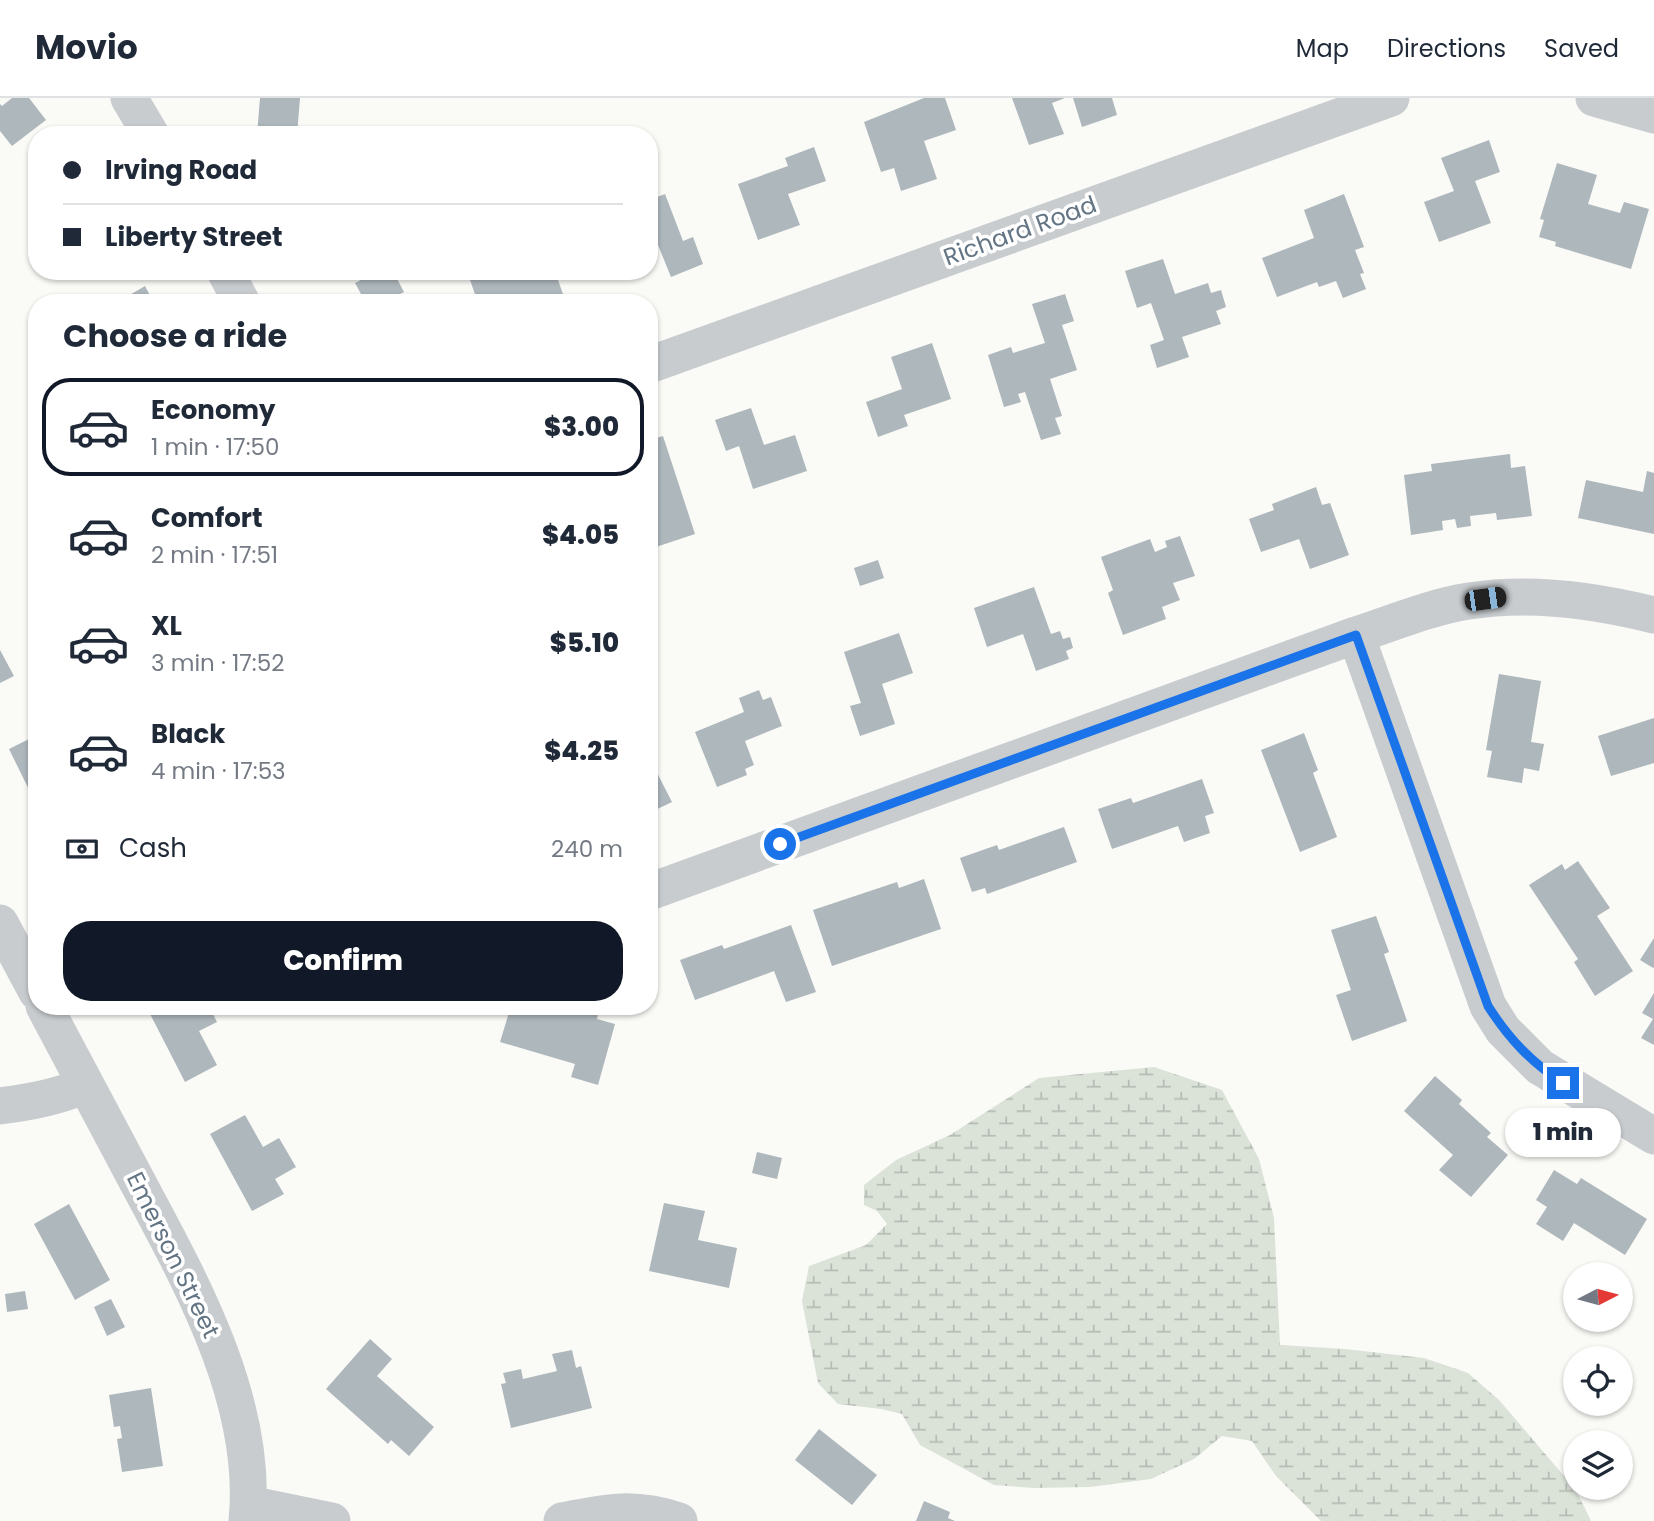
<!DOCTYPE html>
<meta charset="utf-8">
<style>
:root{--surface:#fff;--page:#f6f6f7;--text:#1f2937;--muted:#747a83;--line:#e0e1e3;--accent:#111827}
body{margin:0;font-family:Poppins,sans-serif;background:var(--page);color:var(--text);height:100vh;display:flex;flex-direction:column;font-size:26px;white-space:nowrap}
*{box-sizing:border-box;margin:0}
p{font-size:23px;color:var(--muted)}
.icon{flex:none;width:38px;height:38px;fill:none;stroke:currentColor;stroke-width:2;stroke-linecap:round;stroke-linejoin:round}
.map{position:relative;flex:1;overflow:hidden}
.drawer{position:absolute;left:28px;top:196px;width:630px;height:721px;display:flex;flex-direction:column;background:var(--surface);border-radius:28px;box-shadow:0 2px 5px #0004}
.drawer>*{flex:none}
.hud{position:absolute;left:28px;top:28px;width:630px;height:154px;border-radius:28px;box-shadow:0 2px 5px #0004;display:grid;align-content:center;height:154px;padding:0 35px;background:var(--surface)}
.needle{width:46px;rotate:84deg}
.buttons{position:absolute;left:1563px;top:1164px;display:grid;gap:14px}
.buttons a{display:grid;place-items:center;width:70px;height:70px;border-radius:50%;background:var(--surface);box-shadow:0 2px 5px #0004;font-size:35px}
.end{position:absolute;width:32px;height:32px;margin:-16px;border:9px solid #1a73e8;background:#fff;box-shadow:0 0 0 4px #fff}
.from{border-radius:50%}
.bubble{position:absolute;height:49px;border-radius:24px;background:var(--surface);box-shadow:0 2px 5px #0004;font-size:23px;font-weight:800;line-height:49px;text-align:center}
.car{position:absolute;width:21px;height:42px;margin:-21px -10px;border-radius:9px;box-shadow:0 0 5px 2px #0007;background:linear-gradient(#222 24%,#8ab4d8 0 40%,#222 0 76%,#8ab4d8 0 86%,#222 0)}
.hud b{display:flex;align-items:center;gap:24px;height:66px;font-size:26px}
.hud b+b{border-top:2px solid var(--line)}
.hud i{width:18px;height:18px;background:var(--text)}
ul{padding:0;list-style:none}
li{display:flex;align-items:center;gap:21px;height:98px;margin:0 14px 10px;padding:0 21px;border:4px solid transparent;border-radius:28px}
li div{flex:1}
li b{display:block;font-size:26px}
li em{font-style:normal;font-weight:800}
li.selected{border-color:var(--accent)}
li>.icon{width:63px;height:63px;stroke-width:1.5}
h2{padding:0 35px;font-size:32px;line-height:84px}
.pay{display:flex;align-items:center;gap:18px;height:77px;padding:0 35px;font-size:26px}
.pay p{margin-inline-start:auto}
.action{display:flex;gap:14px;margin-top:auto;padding:14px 35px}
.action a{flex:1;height:80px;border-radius:28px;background:var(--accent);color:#fff;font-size:28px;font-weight:800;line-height:80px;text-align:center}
header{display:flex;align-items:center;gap:42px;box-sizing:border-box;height:98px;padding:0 35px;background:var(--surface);border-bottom:2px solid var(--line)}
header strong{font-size:33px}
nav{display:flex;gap:38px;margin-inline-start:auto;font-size:24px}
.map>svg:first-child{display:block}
</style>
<header>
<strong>Movio</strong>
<nav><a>Map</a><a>Directions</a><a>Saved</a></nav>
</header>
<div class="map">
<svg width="1654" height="1423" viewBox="0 0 1654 1423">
<defs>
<pattern id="wetland-marsh" width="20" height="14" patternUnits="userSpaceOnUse" patternTransform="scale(1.75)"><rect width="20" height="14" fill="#dbe2d8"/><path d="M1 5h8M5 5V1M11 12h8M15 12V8" fill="none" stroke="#b5bcb5"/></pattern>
</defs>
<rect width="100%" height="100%" fill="#fafaf7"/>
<path fill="url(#wetland-marsh)" d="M1154,969L1222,992L1259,1061L1274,1120L1280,1247L1345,1251L1424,1260L1468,1275L1499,1302L1576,1392L1591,1423H1321L1276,1378L1252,1343L1222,1338L1194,1361L1151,1381L1090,1389L1034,1390L994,1387L920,1347L902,1316L881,1311L838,1306L818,1285L802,1203L809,1168L866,1147L887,1126L877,1113L864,1107V1087L896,1062L950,1037L1039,980Z"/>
<path fill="#aeb7bc" d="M12,0H29L46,22L12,48L0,33V6L2,8Z
M260,0H300L297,37H257Z
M924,0H945L956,32L924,43L937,81L901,93L894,70L881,74L864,24Z
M1012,0H1065L1052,5L1064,36L1029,47Z
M1073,0H1112L1117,17L1082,29Z
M1489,42L1500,74L1475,83L1491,125L1439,144L1424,104L1454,93L1441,60Z
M814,49L826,83L788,96L800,127L758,142L738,86L788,68L785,60Z
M1557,65L1597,77L1588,106L1620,115L1624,104L1649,111L1631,171L1555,148L1556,144L1539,139L1544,122L1540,121Z
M665,96L683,143L693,139L703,166L671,179L656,142L649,145V102Z
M1344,96L1364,149L1355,152L1364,175L1360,176L1366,191L1343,200L1336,183L1319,189L1317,184L1277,199L1262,160L1314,140L1304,112Z
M1163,161L1175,196L1208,185L1211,195L1221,192L1226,209L1216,213L1221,226L1182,239L1189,259L1157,270L1150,247L1164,242L1151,205L1137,210L1125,173Z
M378,173H393L404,194L394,199L397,205H366L355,185Z
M486,173L502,175L555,173L566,205H520L518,198L500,205H478L469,179Z
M145,188L154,205H116Z
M1065,196L1074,223L1062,227L1077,272L1050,281L1062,318L1055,320L1061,336L1041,342L1025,294L1018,296L1021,304L1004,309L988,257L1011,249L1013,255L1045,245L1032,206Z
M932,245L951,301L904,317L908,328L878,339L866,304L902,291L891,259Z
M751,310L764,347L795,337L807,373L753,391L739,348L726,353L715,322Z
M663,338L695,436L656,449L649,431V342Z
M1510,356L1511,370L1525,368L1532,418L1497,422L1496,415L1470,418L1471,428L1457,430L1455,421L1442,423L1443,432L1411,437L1404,377L1432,373L1431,366Z
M1647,373L1654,375V436L1578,420L1586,382L1643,394Z
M1316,389L1322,407L1330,405L1349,457L1310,471L1299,441L1261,454L1249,421L1274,412L1272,406Z
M1180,438L1195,478L1173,485L1180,502L1162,509L1166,521L1123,537L1108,495L1113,492L1101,459L1150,441L1155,454L1167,449L1165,443Z
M878,462L884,480L860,488L854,470Z
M1034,489L1051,536L1060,533L1063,541L1070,539L1073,550L1066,553L1069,561L1036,573L1023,536L987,549L974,510Z
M899,535L913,575L882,586L895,626L860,638L850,608L861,605L844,554Z
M0,552L14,578L0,585Z
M1499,576L1541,583L1531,644L1544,646L1539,673L1524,670L1522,685L1487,679L1492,653L1486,652Z
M759,592L763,602L771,599L782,628L745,643L754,667L745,671L747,677L717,689L695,634L744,614L739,600Z
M1654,620V665L1611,678L1598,638Z
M1304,635L1318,672L1313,675L1337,739L1300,754L1261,652Z
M37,637V708L9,651Z
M652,665L672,704L649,715V666Z
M1202,681L1214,715L1205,718L1210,735L1184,744L1178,728L1112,751L1098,711L1131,700L1133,705Z
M1064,729L1077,764L987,796L985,790L972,794L960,760L997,747L999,752Z
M1578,763L1610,810L1597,818L1633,873L1595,898L1574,864L1578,861L1529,787L1562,766L1565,772Z
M924,781L941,831L832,868L813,812L897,784L899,790Z
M1376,818L1389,854L1384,856L1407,923L1352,943L1336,897L1351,892L1331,832Z
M791,827L816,894L786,904L774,873L695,902L680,862L722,847L724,851Z
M1654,840V869L1653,870L1640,862Z
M1654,895V947L1641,940L1653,921L1642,915Z
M151,908H209L217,924L199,933L217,967L185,984L147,910Z
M511,908H556L583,917L585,912L598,916L597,921L615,926L598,987L571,979L575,966L500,944Z
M1435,978L1462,1002L1459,1006L1491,1035L1487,1039L1508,1057L1471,1099L1439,1072L1453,1057L1404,1013Z
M245,1017L263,1049L279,1040L296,1069L275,1081L284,1096L252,1113L210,1036Z
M757,1054L782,1060L777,1081L752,1075Z
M1554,1072L1577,1086L1581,1080L1647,1121L1625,1157L1574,1125L1563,1143L1536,1126L1547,1109L1536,1102Z
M664,1105L705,1113L698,1142L737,1150L729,1190L649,1173Z
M69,1106L110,1182L75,1202L34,1126Z
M25,1193L28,1211L7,1214L5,1196Z
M111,1201L125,1229L107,1238L94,1209Z
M370,1241L392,1261L377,1278L434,1329L409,1358L391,1342L388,1346L326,1291Z
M572,1252L576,1270L581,1268L592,1310L511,1330L501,1286L506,1285L503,1275L521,1271L523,1281L557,1273L552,1256Z
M151,1290L163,1368L122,1374L117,1341L122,1340L120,1328L114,1329L109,1297Z
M819,1331L877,1377L852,1407L795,1362Z
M924,1403L950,1414L948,1420L955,1423H916Z"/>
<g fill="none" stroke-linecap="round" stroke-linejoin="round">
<path stroke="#c8cccf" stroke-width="37" d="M129,0L151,37
M1594,0L1654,17
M225,173L242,205
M649,267L1391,0
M1356,537L1488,908L1503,932L1540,969L1654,1038
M649,794L1356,537C1393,525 1430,509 1469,503C1531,493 1594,502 1654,517
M0,825L37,894
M44,908C75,966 106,1025 137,1083C191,1184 259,1304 247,1423
M0,1008C31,1004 57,999 86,987
M249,1406L332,1423
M562,1423C607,1414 634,1408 679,1423"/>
</g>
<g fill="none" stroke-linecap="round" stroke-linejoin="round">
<path stroke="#1a73e8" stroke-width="9" d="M780,746L1356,537L1488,908C1509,941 1531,964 1563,985"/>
</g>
<g text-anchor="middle" stroke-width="7" stroke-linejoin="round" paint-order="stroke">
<g font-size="24" fill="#637584" stroke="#fff">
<text transform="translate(1020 133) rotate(-20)" y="8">Richard Road</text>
<text transform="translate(173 1157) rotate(64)" y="8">Emerson Street</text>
</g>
</g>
</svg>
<div class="buttons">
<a><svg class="needle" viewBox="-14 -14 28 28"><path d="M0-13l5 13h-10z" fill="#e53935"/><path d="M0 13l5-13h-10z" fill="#747a83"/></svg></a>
<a><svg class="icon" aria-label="locate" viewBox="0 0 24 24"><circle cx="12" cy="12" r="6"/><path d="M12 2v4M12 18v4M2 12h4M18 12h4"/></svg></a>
<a><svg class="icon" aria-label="layers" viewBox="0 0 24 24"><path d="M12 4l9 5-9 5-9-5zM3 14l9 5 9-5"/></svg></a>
</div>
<i class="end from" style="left:780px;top:746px"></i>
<i class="end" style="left:1563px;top:985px"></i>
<div class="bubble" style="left:1505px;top:1010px;width:116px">1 min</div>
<i class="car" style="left:1485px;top:501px;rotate:82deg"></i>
<div class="hud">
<b><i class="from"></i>Irving Road</b>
<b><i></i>Liberty Street</b>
</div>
<section class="drawer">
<h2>Choose a ride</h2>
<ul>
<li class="selected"><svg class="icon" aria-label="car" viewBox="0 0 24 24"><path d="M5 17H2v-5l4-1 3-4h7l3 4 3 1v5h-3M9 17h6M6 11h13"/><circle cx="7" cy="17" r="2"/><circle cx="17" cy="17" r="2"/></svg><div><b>Economy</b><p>1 min · 17:50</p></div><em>$3.00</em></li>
<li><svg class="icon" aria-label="car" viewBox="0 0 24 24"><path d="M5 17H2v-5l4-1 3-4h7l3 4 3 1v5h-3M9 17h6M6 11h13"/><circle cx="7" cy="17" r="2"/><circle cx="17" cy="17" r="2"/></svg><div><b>Comfort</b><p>2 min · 17:51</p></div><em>$4.05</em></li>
<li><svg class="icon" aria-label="car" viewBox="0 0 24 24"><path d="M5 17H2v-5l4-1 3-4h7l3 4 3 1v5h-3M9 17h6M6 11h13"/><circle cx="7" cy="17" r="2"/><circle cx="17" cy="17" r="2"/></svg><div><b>XL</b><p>3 min · 17:52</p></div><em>$5.10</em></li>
<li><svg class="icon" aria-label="car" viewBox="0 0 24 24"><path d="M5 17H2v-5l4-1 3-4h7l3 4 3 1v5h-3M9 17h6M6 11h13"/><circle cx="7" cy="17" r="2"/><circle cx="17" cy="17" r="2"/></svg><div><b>Black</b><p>4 min · 17:53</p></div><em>$4.25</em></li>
</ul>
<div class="pay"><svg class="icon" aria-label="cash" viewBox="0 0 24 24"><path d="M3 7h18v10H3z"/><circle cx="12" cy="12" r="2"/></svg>Cash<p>240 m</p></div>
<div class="action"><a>Confirm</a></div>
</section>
</div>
